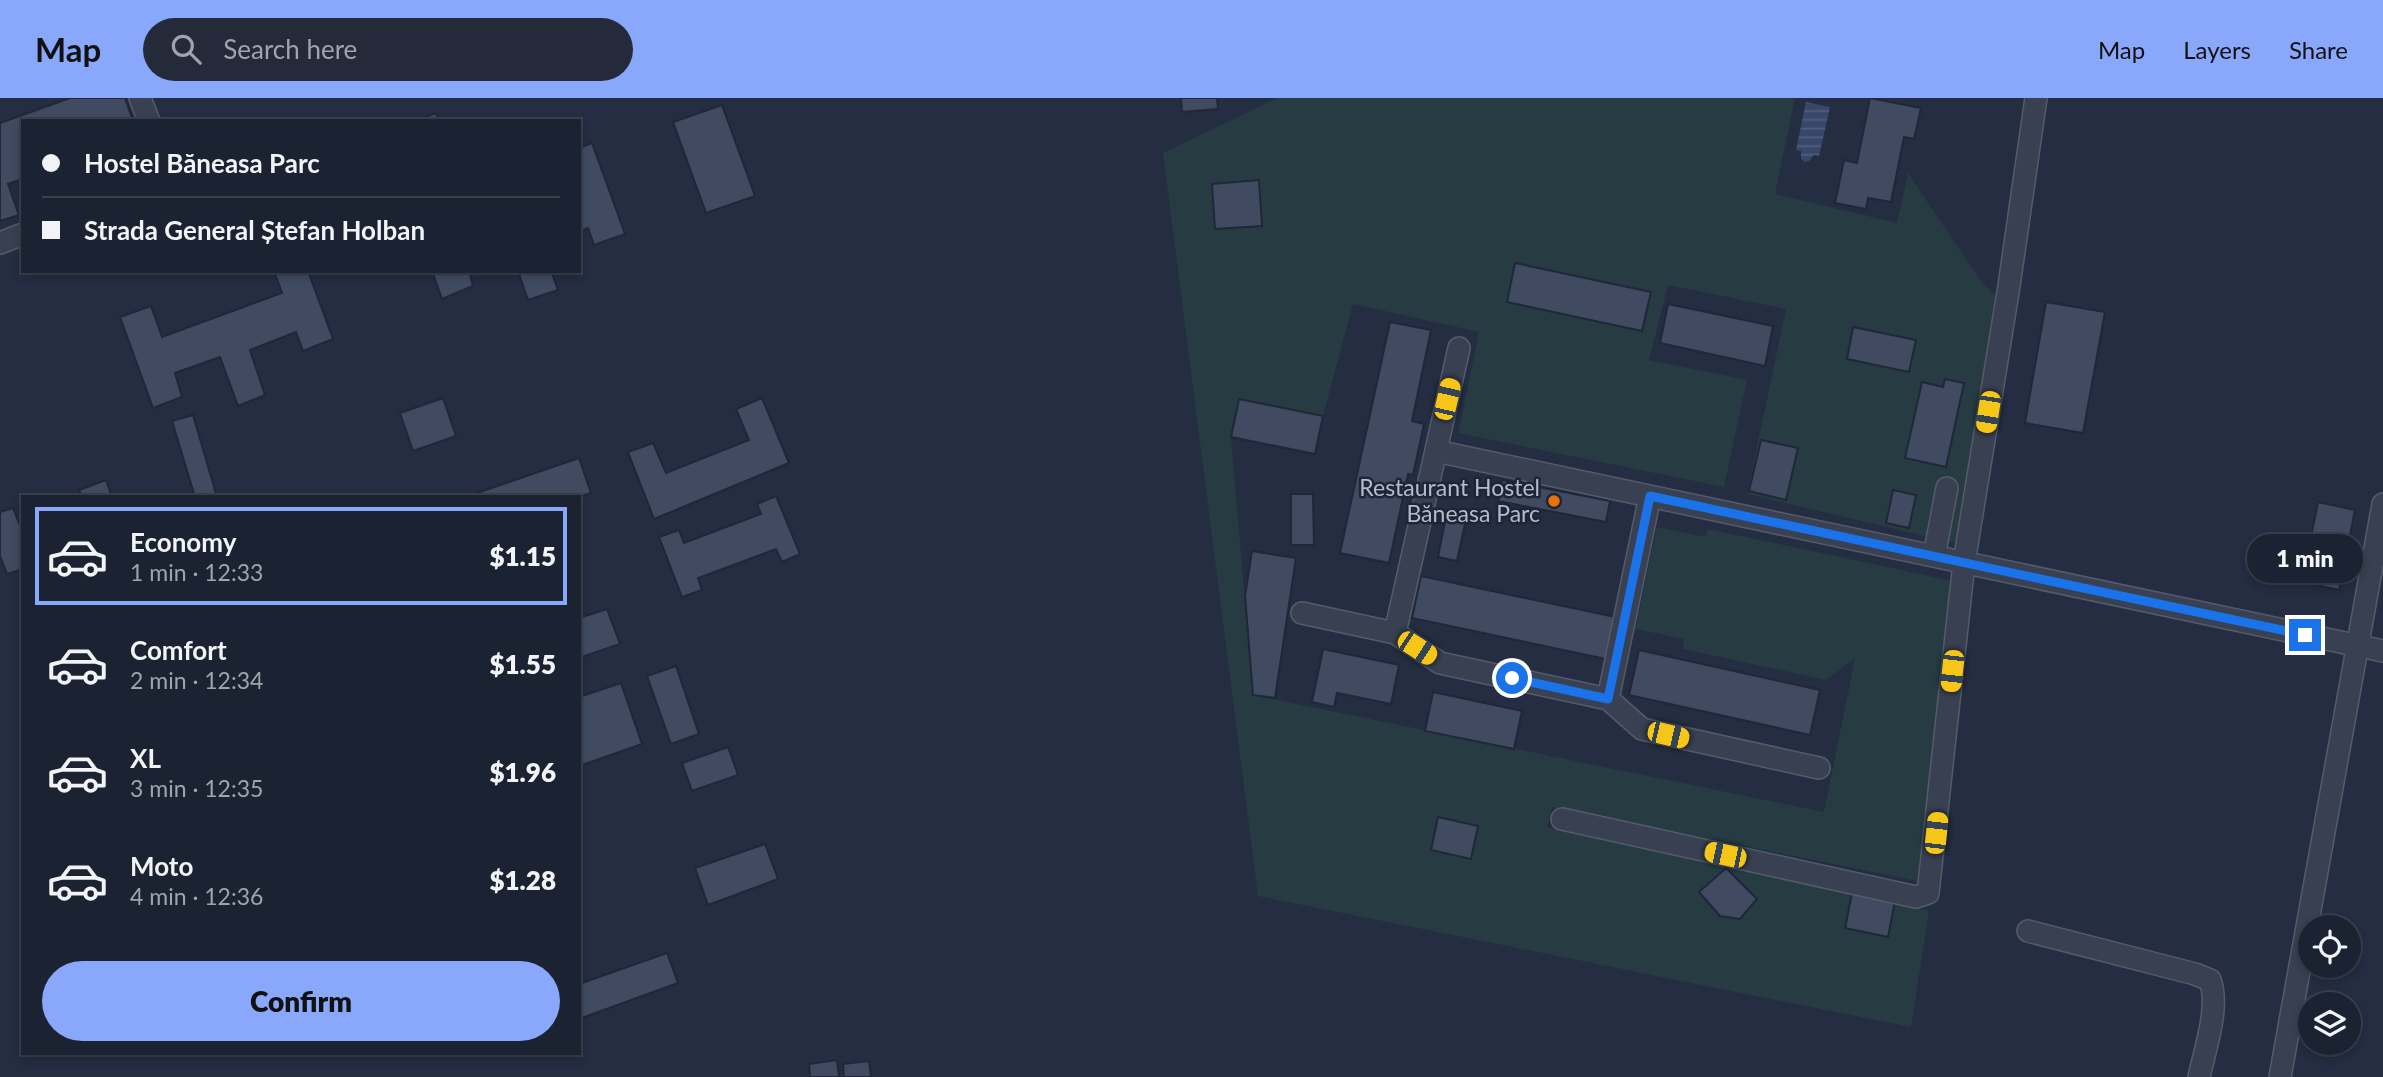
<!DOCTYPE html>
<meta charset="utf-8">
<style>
:root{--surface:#1b2231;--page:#242a39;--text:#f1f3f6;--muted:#a0a4ab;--line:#393f4d;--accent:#89a8fc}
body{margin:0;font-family:Lato,sans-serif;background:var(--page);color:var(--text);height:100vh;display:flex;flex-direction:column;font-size:26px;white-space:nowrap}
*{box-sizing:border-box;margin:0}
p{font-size:23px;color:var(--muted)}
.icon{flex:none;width:38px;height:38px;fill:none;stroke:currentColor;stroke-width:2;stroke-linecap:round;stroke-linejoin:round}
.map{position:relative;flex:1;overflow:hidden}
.panel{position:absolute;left:21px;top:397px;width:560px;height:560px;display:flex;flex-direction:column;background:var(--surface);border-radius:0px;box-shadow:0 4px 10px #0003,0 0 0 2px var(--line)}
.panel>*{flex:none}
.guide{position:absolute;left:21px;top:21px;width:560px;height:154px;border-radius:0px;box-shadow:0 4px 10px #0003,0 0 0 2px var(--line);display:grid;align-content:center;height:154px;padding:0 21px;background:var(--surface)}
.tools{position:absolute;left:2298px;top:817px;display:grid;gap:14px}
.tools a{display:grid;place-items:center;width:63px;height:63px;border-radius:50%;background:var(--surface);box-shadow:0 4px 10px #0003,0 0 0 2px var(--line);font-size:35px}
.end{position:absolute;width:32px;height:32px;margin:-16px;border:9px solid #1a73e8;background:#fff;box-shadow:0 0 0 4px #fff}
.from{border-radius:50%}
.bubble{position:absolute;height:49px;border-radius:24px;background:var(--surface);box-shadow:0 4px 10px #0003,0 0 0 2px var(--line);font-size:23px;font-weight:800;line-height:49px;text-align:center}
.car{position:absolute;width:21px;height:42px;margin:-21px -10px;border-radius:9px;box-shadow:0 0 5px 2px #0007;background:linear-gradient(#f5c518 24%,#345 0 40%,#f5c518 0 76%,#345 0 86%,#f5c518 0)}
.guide b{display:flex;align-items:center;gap:24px;height:66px;font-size:26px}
.guide b+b{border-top:2px solid var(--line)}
.guide i{width:18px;height:18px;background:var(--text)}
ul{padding:12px 0 0;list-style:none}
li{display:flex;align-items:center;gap:21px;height:98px;margin:0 14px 10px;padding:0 7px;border:4px solid transparent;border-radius:0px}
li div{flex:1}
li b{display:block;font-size:26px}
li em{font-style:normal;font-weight:800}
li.on{border-color:var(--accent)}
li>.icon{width:63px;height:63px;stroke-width:1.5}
.primary-button{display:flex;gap:14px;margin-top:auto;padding:14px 21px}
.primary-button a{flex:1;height:80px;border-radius:42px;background:var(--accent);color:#111;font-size:28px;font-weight:800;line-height:80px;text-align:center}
header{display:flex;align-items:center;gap:42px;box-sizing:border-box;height:98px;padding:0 35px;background:var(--accent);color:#111}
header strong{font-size:33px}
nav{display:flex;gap:38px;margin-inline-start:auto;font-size:24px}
.search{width:490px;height:63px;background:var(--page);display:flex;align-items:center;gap:18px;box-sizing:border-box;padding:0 24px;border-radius:38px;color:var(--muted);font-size:26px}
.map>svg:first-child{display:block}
</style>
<header>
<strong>Map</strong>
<div class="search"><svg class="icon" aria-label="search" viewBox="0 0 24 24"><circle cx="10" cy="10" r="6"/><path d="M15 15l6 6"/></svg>Search here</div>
<nav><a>Map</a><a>Layers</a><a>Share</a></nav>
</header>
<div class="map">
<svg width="2383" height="979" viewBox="0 0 2383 979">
<defs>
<pattern id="water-rules" width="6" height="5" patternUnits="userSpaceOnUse" patternTransform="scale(1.75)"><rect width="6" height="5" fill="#384669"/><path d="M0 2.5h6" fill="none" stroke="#535f7d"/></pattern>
</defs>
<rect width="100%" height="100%" fill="#242d41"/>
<path fill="#263c42" d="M1277,0H1795L1775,96L1897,125L1908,75L1982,185L1995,197L1958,446L1747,396L1786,211L1668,187L1649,262L1747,282L1724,389L1458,335L1479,234L1353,206L1323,318L1240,301L1231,339L1253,597L1824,714L1855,560L1826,582L1683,551L1684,541L1635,531L1657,429L1706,439L1708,431L1953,483L1917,783L1552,709L1547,729L1929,813L1911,929L1258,798L1163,55Z"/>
<path fill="url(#water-rules)" d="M1806,4L1830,9L1819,58L1814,57L1809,63L1805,64L1801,61V53L1796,52Z"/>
<path fill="#404b61" stroke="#1f2738" stroke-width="2" d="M70,0H125L133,23H23V81L8,86L19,117L0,123V25Z
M1181,0H1217L1218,11L1182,14Z
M1870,0L1921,10L1914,41L1904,39L1891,104L1868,100L1866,111L1835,105L1844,62L1857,65Z
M722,7L755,98L706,115L673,24Z
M436,15L439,23H415Z
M592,45L625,136L594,147L588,130L579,134V50Z
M1259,82L1262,128L1215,131L1212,86Z
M1515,165L1651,194L1642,233L1507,204Z
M274,173H308L333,241L303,253L296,234L250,252L265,297L238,308L220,259L175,275L182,299L153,310L120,219L151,208L162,239L282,195Z
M432,173H469L473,188L442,201Z
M518,173H551L558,192L528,202Z
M2046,204L2105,214L2083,335L2025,325Z
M1668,206L1773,228L1765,268L1660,245Z
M1390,224L1431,232L1412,323L1424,326L1413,377L1408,376L1389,465L1340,455Z
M1853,229L1916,242L1909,274L1847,261Z
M1945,281L1964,285L1946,369L1905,360L1922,284L1943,289Z
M443,300L456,338L413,353L400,315Z
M762,300L789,365L654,421L628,354L653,345L666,375L749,342L736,311Z
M1239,301L1323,318L1315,356L1231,339Z
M193,317L217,399H195L172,323Z
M1761,342L1798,350L1786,402L1749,393Z
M579,360L591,395L579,399H475L474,396Z
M106,382L112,399H82L79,392Z
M1502,382L1610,403L1606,424L1498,403Z
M1893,392L1916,397L1909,430L1886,425Z
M1291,396H1313L1314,447H1291Z
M776,398L800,456L782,464L776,451L698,480L702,492L682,499L659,439L679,432L684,445L761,416L757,406Z
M2318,404L2355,412L2339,492L2302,484Z
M13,410L23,435V471L7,476L0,458V414Z
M1447,413L1467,417L1457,463L1438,459Z
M1252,453L1296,460L1275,600L1253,597L1245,498Z
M1421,478L1615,519L1606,561L1412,520Z
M607,511L620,546L579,560V520Z
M1323,551L1399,567L1391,606L1337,595L1334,609L1312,604Z
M1639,552L1820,592L1810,637L1629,597Z
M676,568L699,636L671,646L647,578Z
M621,585L642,646L582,667L579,658V599Z
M1433,594L1522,613L1514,651L1425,633Z
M728,649L738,677L692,693L682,665Z
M1438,719L1478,728L1471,761L1431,752Z
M765,746L778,781L708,807L695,770Z
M1726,770L1757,801L1740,821L1720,818L1699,794Z
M1852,795L1895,803L1888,839L1845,830Z
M667,855L678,885L579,921V886Z
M837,962L839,979H810L809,966Z
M869,963L871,979H844L843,966Z"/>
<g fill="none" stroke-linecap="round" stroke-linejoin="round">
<defs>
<path id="minor" d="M140,0L149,23
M0,145L23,136
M1436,353L2383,553
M1934,458L1947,390
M1302,515L1395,535L1440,565L1608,601L1642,631L1819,670
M1395,535L1459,250
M1608,601L1650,398
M1562,721L1916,799L1928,795L1964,465L2009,188L2036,0
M2028,833L2195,876L2210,882C2220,909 2205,951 2199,979
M2280,979L2383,406"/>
</defs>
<use href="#minor" stroke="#545b6b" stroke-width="24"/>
<use href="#minor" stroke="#394051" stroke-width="21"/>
</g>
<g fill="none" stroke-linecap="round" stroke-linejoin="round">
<path stroke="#1a73e8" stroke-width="9" d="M1512,580L1608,601L1650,398L2305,537"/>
</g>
<circle fill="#e8710a" stroke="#1d2536" stroke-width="2.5" cx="1554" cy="403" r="7"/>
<g text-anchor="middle" stroke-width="5" stroke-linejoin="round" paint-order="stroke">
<g font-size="23" fill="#b5bbcb" stroke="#1d2536" text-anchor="end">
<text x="1540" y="398">Restaurant Hostel<tspan x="1540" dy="26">Băneasa Parc</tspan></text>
</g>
</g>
</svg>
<div class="tools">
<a><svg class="icon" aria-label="locate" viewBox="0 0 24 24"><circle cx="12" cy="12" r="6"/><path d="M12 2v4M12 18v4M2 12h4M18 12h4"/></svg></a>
<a><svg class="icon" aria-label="layers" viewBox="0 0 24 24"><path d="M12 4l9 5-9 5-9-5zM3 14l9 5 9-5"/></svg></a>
</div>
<i class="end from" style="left:1512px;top:580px"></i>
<i class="end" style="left:2305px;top:537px"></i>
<div class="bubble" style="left:2247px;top:436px;width:116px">1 min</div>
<i class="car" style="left:1447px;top:301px;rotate:13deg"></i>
<i class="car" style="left:1988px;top:314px;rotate:189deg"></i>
<i class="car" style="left:1417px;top:550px;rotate:123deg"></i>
<i class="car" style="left:1952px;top:573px;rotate:186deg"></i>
<i class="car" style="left:1668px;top:637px;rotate:103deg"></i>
<i class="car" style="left:1936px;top:735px;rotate:6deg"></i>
<i class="car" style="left:1725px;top:757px;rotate:282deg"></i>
<div class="guide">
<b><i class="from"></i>Hostel Băneasa Parc</b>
<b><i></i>Strada General Ștefan Holban</b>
</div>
<section class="panel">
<ul>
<li class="on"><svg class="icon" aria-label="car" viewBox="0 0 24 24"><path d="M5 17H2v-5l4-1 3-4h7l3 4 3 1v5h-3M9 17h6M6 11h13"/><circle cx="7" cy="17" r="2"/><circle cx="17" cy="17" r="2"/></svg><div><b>Economy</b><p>1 min · 12:33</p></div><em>$1.15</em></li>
<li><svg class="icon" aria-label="car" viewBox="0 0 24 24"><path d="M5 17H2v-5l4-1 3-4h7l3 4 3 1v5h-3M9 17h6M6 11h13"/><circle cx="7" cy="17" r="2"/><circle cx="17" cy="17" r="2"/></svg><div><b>Comfort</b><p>2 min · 12:34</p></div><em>$1.55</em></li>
<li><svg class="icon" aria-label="car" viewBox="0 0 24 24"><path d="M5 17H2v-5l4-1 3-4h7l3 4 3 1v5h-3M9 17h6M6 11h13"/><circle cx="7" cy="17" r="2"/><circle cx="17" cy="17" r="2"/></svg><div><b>XL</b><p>3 min · 12:35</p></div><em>$1.96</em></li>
<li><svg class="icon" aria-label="car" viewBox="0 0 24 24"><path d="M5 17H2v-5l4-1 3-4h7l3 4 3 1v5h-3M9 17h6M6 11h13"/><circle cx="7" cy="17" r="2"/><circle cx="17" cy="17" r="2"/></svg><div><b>Moto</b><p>4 min · 12:36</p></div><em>$1.28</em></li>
</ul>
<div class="primary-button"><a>Confirm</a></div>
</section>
</div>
